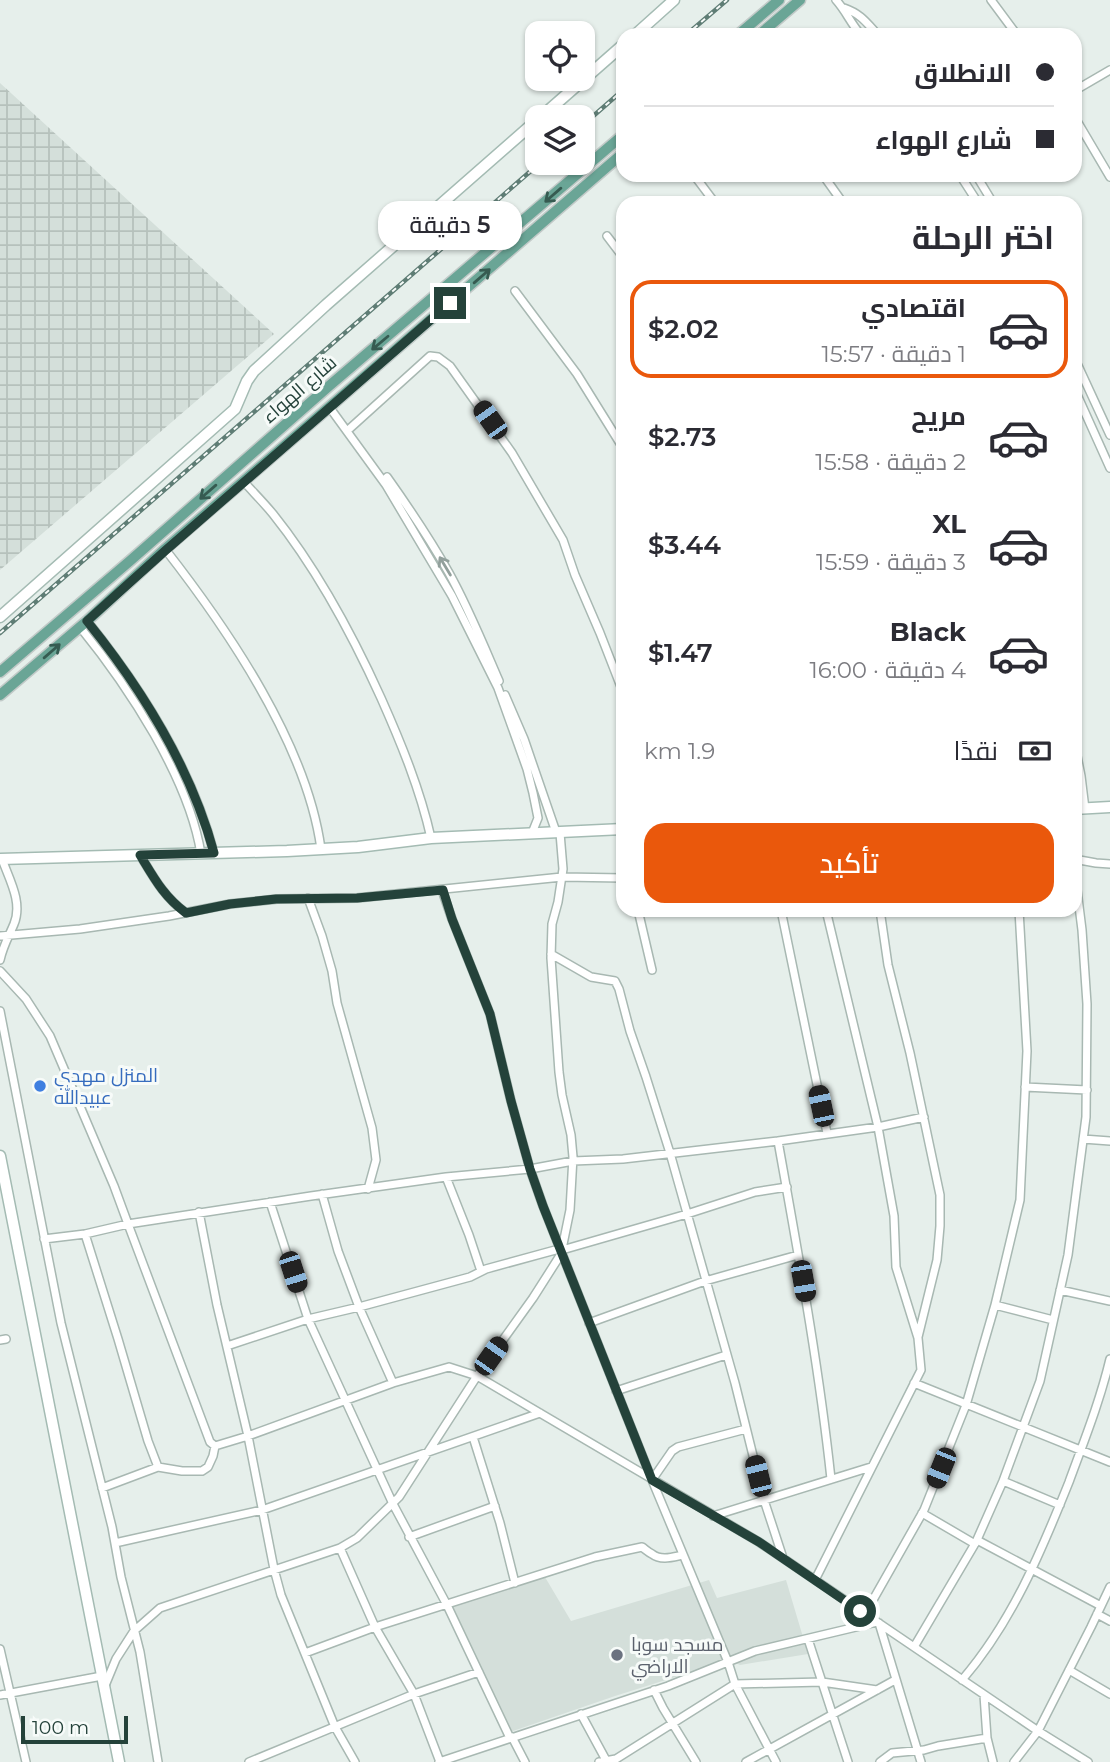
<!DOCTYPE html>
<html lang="ar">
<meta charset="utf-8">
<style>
:root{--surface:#fff;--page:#f2f2f3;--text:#2b2b33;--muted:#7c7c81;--line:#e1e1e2;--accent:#ea580c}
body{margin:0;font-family:Montserrat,Cairo,sans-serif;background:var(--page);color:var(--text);direction:rtl;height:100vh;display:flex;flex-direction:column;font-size:26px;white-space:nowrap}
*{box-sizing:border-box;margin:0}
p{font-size:23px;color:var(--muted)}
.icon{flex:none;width:38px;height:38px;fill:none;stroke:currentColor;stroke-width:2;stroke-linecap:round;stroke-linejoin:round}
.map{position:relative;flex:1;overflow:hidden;direction:ltr}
.details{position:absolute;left:616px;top:196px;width:466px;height:721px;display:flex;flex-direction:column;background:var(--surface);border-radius:21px;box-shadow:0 2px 5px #0004;direction:rtl}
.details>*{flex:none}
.top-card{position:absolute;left:616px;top:28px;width:466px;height:154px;border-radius:21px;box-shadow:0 2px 5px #0004;direction:rtl;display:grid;align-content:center;height:154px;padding:0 28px;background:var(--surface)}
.fabs{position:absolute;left:525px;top:21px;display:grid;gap:14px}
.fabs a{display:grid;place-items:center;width:70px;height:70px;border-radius:14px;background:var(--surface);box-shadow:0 2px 5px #0004;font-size:35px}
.scale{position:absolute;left:21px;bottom:18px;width:107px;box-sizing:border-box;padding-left:7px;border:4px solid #24423a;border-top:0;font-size:19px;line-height:24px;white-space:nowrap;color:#24423a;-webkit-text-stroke:5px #f7fbf9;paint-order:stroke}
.end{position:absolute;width:32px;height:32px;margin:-16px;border:9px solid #24423a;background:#fff;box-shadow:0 0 0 4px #fff}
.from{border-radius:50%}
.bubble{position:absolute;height:49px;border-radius:21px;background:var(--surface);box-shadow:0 2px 5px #0004;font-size:23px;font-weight:600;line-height:49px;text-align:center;direction:rtl}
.car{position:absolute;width:21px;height:42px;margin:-21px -10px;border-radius:9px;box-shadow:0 0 5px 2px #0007;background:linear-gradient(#222 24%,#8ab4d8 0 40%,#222 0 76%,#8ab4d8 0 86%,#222 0)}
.top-card b{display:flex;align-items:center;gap:24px;height:66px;font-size:26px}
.top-card b+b{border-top:2px solid var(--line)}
.top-card i{width:18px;height:18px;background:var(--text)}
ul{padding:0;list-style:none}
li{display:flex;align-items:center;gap:21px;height:98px;margin:0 14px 10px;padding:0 14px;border:4px solid transparent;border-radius:21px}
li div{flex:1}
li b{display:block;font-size:26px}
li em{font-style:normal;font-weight:600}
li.selected{border-color:var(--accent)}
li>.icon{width:63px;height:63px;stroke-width:1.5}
h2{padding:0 28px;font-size:32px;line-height:84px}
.pay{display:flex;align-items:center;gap:18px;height:77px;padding:0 28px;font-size:26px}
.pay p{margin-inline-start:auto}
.primary-button{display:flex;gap:14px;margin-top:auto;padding:14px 28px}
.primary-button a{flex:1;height:80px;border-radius:21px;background:var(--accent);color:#fff;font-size:28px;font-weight:600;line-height:80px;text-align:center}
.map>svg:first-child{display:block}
</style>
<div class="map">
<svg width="1110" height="1762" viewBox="0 0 1110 1762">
<defs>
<pattern id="industrial-grid" width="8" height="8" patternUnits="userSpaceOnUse" patternTransform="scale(1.75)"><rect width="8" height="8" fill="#d4dfda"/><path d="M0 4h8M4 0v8" fill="none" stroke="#b6c1bc"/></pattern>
</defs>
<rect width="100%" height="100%" fill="#e6efeb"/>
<path fill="#d4dfda" d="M542,1572L571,1621L709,1580L717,1598L786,1580L808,1654L740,1665L729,1660L615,1696L507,1733L446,1605Z"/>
<path fill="url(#industrial-grid)" d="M0,83L274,334L0,570Z"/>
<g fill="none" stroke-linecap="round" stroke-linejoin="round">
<defs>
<path id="street" d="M836,0C846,11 851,24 861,35
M991,0L1017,35
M844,8C861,14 866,22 878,35
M1074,91L1110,70
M1074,116L1110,177
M694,175L715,203
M823,175L843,203
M960,175L978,203
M976,175L993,203
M607,236L623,257
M515,291L577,374L623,448
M1074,357L1110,435
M1074,388L1110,468
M330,408L386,485L452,596L498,688L527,769L533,793L538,818L532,833
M347,431L430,356L438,357L450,366L512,453L563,540L575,575L600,633L623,692
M387,477C409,508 430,539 449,573C468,607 483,644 499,681
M245,483C254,493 264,503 273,514C317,569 352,634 381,698C401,743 420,789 431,838
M165,549C229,631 307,745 321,849
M87,621C141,688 192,769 214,853
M80,627C128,686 189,778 201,854
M505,695L524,739L556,832
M1074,741L1081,776L1085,809
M140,855C154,878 164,897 186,913
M1074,859L1096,863L1110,864
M442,890L452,919L490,1014L511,1101L530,1169L543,1206L652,1480L728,1662L735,1684L776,1762
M308,898L322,936L332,971L337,1003L372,1128L376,1160L368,1189
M638,910L652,970
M781,910L827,1133
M880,910L888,965L910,1053L940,1195V1226L937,1260L918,1337
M0,936L80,929L169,916L230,904L277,899L357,898L562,877L623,878
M551,954L591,977L615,981L619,989L630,1031L646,1077L670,1153L735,1383L764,1500L783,1558
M0,960C3,946 9,936 14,924C23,902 9,879 2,859
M0,971L26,999L50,1036L114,1186L128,1224L311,1196L446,1177L530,1169L573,1161L623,1159L778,1141L878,1127L924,1117
M0,1011L61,1323L112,1527L121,1577L140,1652L158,1762
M1025,1087L1087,1090
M1083,1139L1110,1141
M778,1141C798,1253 819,1366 831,1479
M446,1177L469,1235L481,1271
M322,1194L338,1251L359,1307L393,1383
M270,1202L308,1319L393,1504L447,1605L510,1738
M199,1212L217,1305L248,1436L274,1569L281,1595L335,1727L355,1762
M85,1234L118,1339L148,1441L158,1467
M44,1239L85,1234L128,1224L210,1442L215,1446L248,1436L393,1383L449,1367L477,1376L759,1542L1038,1731L1088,1762
M562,1250L687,1214L755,1192L787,1187
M1060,1290L1110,1301
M995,1305L1053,1320
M589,1323L705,1281L798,1255
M0,1340L6,1339
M227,1346L308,1319L359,1307L470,1277L486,1269L559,1249
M914,1383L1110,1462
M616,1391L726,1355
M473,1437L500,1523L515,1583
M652,1480L672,1451L678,1447L746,1429
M1003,1481L1060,1505
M102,1488L158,1467L182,1471H202L208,1467L213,1456L215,1446
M922,1513L975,1544
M713,1516L871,1467
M409,1537L495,1506
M977,1540L1101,1606
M115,1543L262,1510L540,1413
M340,1548L375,1627L414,1694L440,1762
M815,1580L921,1370L918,1338L896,1267L894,1216L878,1127L826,910
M865,1614L924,1510L966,1405L995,1305L1020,1200L1027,1051L1019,910
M1097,1614L1110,1621
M879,1623L921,1762
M808,1639L848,1762
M914,1647L976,1542L1003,1481L1040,1381L1068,1255L1086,1117L1087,1004L1082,930L1074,866
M0,1649L26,1762
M305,1653L375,1627L595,1557L642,1547C645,1549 648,1552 652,1554C661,1561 673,1557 683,1555
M1069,1670L1110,1694
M962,1680C1012,1622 1041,1552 1069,1482C1084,1441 1100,1401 1110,1359
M104,1688L116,1659L134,1631L160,1608L340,1548L357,1538L399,1497L477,1376L533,1298L561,1254L570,1210L573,1157L571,1135L562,1095L559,1072L551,958L552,924L558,902L563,869L560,833
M654,1690L663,1708L696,1762
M0,1695L102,1676
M984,1695L987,1738L993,1762
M581,1714L607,1762
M512,1737L525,1762
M249,1762L414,1694L479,1672
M439,1762L668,1686L755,1651L877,1622
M599,1762L616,1759L735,1684L822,1682L877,1690
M746,1762L895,1680
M880,1762L892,1753L924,1750L938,1746L987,1738
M1014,1762L1038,1731L1091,1627L1110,1587"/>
<path id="secondary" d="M635,35L674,0
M541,117L623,45
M0,617L235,409L247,381L254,371L326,305L537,120
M1074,809L1110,807
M0,859L287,851L358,847L431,838L623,829
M0,1156L119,1762"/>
<path id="primary" d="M738,35L779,0
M759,35L800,0
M0,672L131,560L329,386L623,135
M0,695L87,621L165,549L623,153"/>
</defs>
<use href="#street" stroke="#a8b8b2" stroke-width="10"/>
<use href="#secondary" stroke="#a4bbb3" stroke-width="13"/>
<use href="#primary" stroke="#c2cac8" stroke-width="13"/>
<use href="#street" stroke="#fff" stroke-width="7"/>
<use href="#secondary" stroke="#fff" stroke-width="10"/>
<use href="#primary" stroke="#6aa596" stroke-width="10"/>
<defs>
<path id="rail" d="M686,35L727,0
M583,125L623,90
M0,633L540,163"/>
</defs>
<use href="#rail" stroke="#5f7d75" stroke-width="4.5"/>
<use href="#rail" stroke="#f7fbf9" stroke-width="2" stroke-dasharray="5" stroke-linecap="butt"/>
</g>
<defs><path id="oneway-shaft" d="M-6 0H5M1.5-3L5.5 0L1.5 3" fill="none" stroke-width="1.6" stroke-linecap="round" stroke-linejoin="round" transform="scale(1.75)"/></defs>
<g stroke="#365b51">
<use href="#oneway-shaft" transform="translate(553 195) rotate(139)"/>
<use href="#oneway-shaft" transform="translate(482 276) rotate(-41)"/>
<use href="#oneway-shaft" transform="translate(380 343) rotate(140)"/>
<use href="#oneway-shaft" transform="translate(208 492) rotate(139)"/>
<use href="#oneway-shaft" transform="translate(52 651) rotate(-41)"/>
</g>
<use stroke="#92a09c" href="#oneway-shaft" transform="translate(445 566) rotate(-121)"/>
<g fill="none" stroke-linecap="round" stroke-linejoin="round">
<path stroke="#24423a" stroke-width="9" d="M450,303L166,550L87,621C142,689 191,768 214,853L140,855C154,878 164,897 186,913L230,904L276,899L357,898L443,890L452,919L490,1014L511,1101L530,1169L543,1206L652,1480L759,1542L860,1611"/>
</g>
<circle fill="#3f7fe0" stroke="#f7fbf9" stroke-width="2.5" cx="40" cy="1086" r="7"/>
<circle fill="#6b7280" stroke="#f7fbf9" stroke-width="2.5" cx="617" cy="1655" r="7"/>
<g text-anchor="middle" stroke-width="6" stroke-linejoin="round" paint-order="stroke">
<g font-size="19" fill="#24423a" stroke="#f7fbf9">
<text transform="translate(299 389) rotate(-41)" y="7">شارع الهواء</text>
</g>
<g font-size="19" fill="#366cbe" stroke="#f7fbf9" text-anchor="start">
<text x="54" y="1082">المنزل مهدي<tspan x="54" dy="22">عبيدالله</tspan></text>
</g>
<g font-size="19" fill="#5b616d" stroke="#f7fbf9" text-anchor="start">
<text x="631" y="1651">مسجد سوبا<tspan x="631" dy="22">الاراضي</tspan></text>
</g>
</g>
</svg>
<div class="fabs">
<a><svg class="icon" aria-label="locate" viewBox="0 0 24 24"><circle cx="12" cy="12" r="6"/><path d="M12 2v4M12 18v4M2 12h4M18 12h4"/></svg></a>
<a><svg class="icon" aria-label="layers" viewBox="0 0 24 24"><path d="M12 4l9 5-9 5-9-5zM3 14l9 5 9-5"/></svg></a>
</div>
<div class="scale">100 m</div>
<i class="end from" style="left:860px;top:1611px"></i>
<i class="end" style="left:450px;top:303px"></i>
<div class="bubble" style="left:378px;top:201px;width:144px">5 دقيقة</div>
<i class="car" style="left:490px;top:420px;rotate:325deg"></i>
<i class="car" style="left:821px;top:1106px;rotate:348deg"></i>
<i class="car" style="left:293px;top:1272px;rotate:162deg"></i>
<i class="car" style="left:803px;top:1281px;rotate:170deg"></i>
<i class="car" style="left:491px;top:1356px;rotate:35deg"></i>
<i class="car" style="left:941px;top:1468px;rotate:202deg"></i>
<i class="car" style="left:758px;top:1476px;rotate:346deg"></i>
<div class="top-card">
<b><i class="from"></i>الانطلاق</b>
<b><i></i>شارع الهواء</b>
</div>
<section class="details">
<h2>اختر الرحلة</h2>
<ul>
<li class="selected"><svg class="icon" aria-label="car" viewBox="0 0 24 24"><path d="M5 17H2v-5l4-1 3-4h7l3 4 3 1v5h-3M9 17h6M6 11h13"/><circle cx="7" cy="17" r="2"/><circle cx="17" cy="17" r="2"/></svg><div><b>اقتصادي</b><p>1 دقيقة · 15:57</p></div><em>$2.02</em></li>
<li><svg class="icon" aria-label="car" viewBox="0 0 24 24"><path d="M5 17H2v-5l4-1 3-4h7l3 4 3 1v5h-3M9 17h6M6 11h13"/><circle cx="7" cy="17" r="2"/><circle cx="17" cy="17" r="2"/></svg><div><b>مريح</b><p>2 دقيقة · 15:58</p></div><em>$2.73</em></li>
<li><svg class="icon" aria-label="car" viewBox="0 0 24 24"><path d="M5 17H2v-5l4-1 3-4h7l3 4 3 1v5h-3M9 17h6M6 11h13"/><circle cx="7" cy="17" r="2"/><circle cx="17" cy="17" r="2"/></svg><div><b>XL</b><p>3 دقيقة · 15:59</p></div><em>$3.44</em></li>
<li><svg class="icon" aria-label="car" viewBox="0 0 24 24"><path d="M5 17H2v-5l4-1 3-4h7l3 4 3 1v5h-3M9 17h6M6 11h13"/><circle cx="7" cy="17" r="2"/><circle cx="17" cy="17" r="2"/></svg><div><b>Black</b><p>4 دقيقة · 16:00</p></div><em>$1.47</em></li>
</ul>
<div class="pay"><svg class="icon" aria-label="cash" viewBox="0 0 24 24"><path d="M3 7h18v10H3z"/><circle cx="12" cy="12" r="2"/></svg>نقدًا<p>1.9 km</p></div>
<div class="primary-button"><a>تأكيد</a></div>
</section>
</div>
